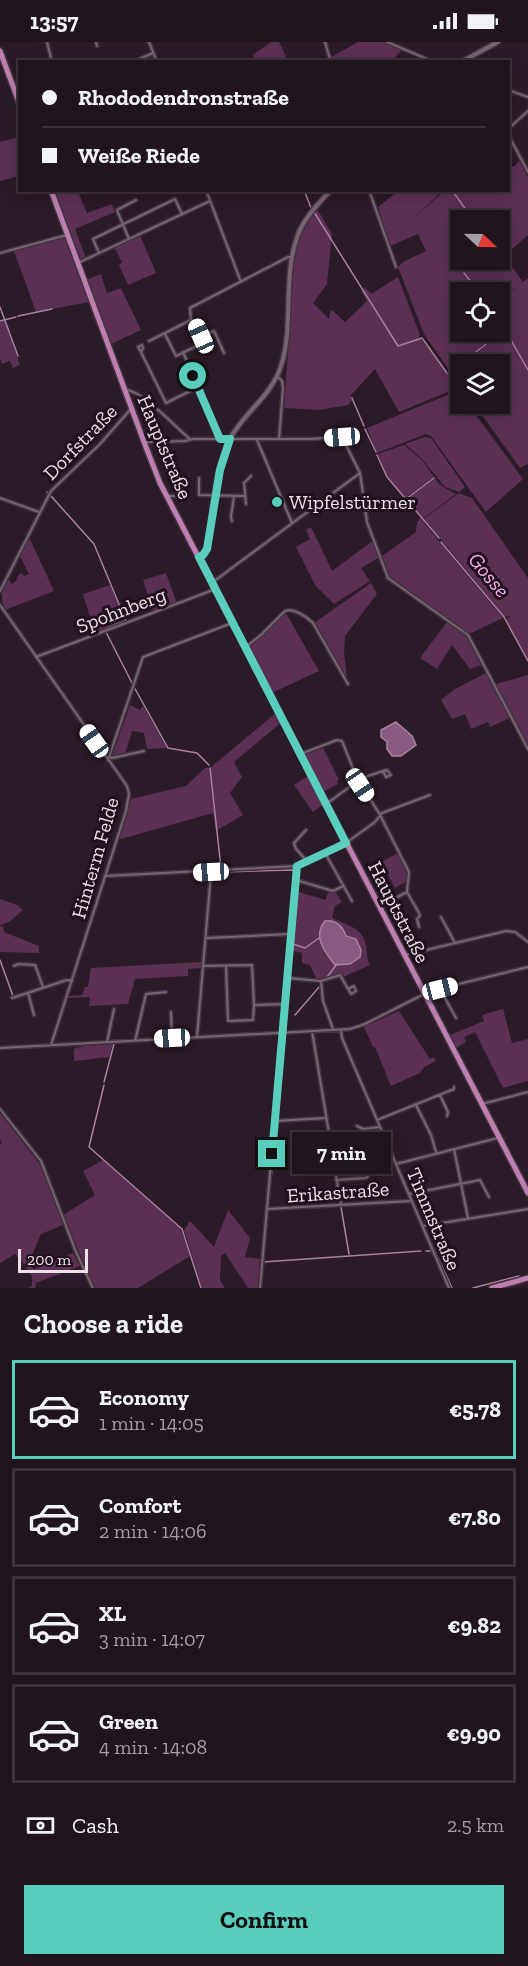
<!DOCTYPE html>
<meta charset="utf-8">
<style>
:root{--surface:#20141d;--page:#281d26;--text:#f1f3f6;--muted:#a29ea4;--line:#3d333b;--accent:#5acebd}
body{margin:0;font-family:"Zilla Slab",serif;background:var(--page);color:var(--text);height:100vh;display:flex;flex-direction:column;font-size:22px;white-space:nowrap}
*{box-sizing:border-box;margin:0}
p{font-size:20px;color:var(--muted)}
.icon{flex:none;width:33px;height:33px;fill:none;stroke:currentColor;stroke-width:2;stroke-linecap:round;stroke-linejoin:round}
.map{position:relative;height:1246px;overflow:hidden}
.drawer{display:flex;flex-direction:column;background:var(--surface);flex:1}
.drawer>*{flex:none}
.hud{position:absolute;left:18px;top:18px;width:492px;height:132px;border-radius:0px;box-shadow:0 3px 15px #0003,0 0 0 2px var(--line);display:grid;align-content:center;height:132px;padding:0 24px;background:var(--surface)}
.needle{width:39px;rotate:112deg}
.fabs{position:absolute;left:450px;top:168px;display:grid;gap:12px}
.fabs a{display:grid;place-items:center;width:60px;height:60px;border-radius:0px;background:var(--surface);box-shadow:0 3px 15px #0003,0 0 0 2px var(--line);font-size:30px}
.scale{position:absolute;left:18px;bottom:15px;width:70px;box-sizing:border-box;padding-left:6px;border:3px solid #ece0e9;border-top:0;font-size:16px;line-height:21px;white-space:nowrap;color:#ece0e9;-webkit-text-stroke:4px #21101e;paint-order:stroke}
.end{position:absolute;width:27px;height:27px;margin:-14px;border:8px solid #5acebd;background:#111;box-shadow:0 0 0 3px #111}
.from{border-radius:50%}
.bubble{position:absolute;height:42px;border-radius:0px;background:var(--surface);box-shadow:0 3px 15px #0003,0 0 0 2px var(--line);font-size:20px;font-weight:800;line-height:42px;text-align:center}
.car{position:absolute;width:18px;height:36px;margin:-18px -9px;border-radius:8px;box-shadow:0 0 4px 2px #0007;background:linear-gradient(#fff 24%,#345 0 40%,#fff 0 76%,#345 0 86%,#fff 0)}
.hud b{display:flex;align-items:center;gap:21px;height:57px;font-size:22px}
.hud b+b{border-top:2px solid var(--line)}
.hud i{width:15px;height:15px;background:var(--text)}
ul{padding:0;list-style:none}
li{display:flex;align-items:center;gap:18px;height:99px;margin:0 12px 9px;padding:0 12px;border:3px solid var(--line);border-radius:0px}
li div{flex:1}
li b{display:block;font-size:22px}
li em{font-style:normal;font-weight:800}
li.on{border-color:var(--accent)}
li>.icon{width:54px;height:54px;stroke-width:1.5}
h2{padding:0 24px;font-size:27px;line-height:72px}
.pay{display:flex;align-items:center;gap:15px;height:66px;padding:0 24px;font-size:22px}
.pay p{margin-inline-start:auto}
.button{display:flex;gap:12px;margin-top:auto;padding:12px 24px}
.button a{flex:1;height:69px;border-radius:0px;background:var(--accent);color:#111;font-size:24px;font-weight:800;line-height:69px;text-align:center}
.status{display:flex;justify-content:space-between;align-items:center;height:42px;padding:0 30px;background:var(--surface);direction:ltr}
.status svg{height:16px;fill:currentColor}
.map>svg:first-child{display:block}
</style>
<div class="status"><b>13:57</b><svg viewBox="0 0 49 12"><path d="M0 12V9h3v3zM5 12V6h3v6zM10 12V3h3v9zM15 12V0h3v12zM26 1h20v11H26zM47 4h2v5h-2z"/></svg></div>
<div class="map">
<svg width="528" height="1246" viewBox="0 0 528 1246">
<rect width="100%" height="100%" fill="#2b1a27"/>
<path fill="#5b3053" fill-rule="evenodd" d="M271,0H279L288,19H255L253,13Z
M358,0H385L401,9L392,19H333L331,15Z
M19,95V134L0,139V100Z
M519,119L528,135V193L504,214L523,240L528,236V327L505,287L449,328L424,292L398,225L403,220L426,209L418,192L390,204L378,165L398,149L439,152L414,176L444,149L508,148L509,126L515,124ZM460,178H500V218H460ZM464,231L480,250H500V257L520,243L500,259V278L503,283L500,280V290H460V250H478Z
M54,149H81L78,150L87,171L112,162L115,170L75,187L86,216L81,218Z
M317,167L332,192L327,242L313,261L329,277L330,270L332,268L345,280L367,259L361,249L365,245L371,252L398,235L420,293L419,295L457,343V346L399,370L375,327L351,353L352,358L348,363L319,368L284,366L294,222C297,203 301,181 317,167Z
M140,193L156,231L128,243L119,223L122,220L114,205Z
M65,195L89,260L36,270L14,209Z
M101,232L107,251L121,246L141,288L111,302L88,237Z
M4,278L20,323L13,326L10,319L2,322L0,316V279Z
M505,289L528,329V422L520,426L474,362H500V322H460V343L450,329Z
M457,349H460V362H468L523,437L486,470L431,394L426,392L377,411L367,386Z
M425,395L431,396L465,445L459,450L445,445L422,417L405,402Z
M404,403L422,418L434,435L405,456L387,434L378,412Z
M435,436L440,443L456,452L423,477L407,457Z
M459,451L472,456L528,536V618L506,577L511,574L505,575L424,477Z
M420,476L503,576L469,592L389,535L382,514L416,490L417,480Z
M311,485L332,529L374,498L380,515L361,526L370,539L334,562L315,543L296,505L310,497L306,488Z
M29,495L54,549L5,568C0,556 1,548 7,536L12,542L16,539L18,533L22,531L24,534L29,532L19,513Z
M166,531L177,561L153,569L143,538Z
M371,541L377,552L345,594L344,609L347,638L314,581Z
M110,543L125,579L95,591L83,552Z
M286,571L319,629L272,651L249,606Z
M447,580L466,594L481,623L470,627L452,603L437,627L420,616Z
M486,631L510,676L490,685L488,680L471,687L465,672L452,677L441,658L455,647Z
M528,633V704L496,642Z
M130,663L140,668L143,664L167,706L147,707L144,691L132,689L125,712L112,714Z
M277,670L282,680L234,720L242,735L230,751L243,773L216,789L213,771L121,797L118,796L131,757L186,744L205,726H210Z
M323,705L339,738L337,739L338,742L323,750L304,712Z
M310,733L324,762L313,770L294,743Z
M398,811L408,831L407,839L395,846L381,820Z
M296,849L325,858L329,849H335L342,860L335,864L332,876C343,881 361,886 365,899C368,907 365,912 370,923L343,935L342,932L324,937L316,936L310,923L302,921V911L291,908Z
M0,857L17,863L23,868L9,880L0,883Z
M3,884L4,890L39,904V911L0,910V885Z
M202,920L201,926L188,927V934L135,937L128,962L89,964L90,955L68,956L69,954L82,953L85,945H88L91,926Z
M503,967L512,1001L528,997V1039L503,1046L475,990L464,995L466,1000L456,1006L450,993L484,979L482,973Z
M399,969L430,1017L434,1015L436,1019L424,1025L420,1031L391,1044L375,1005H373L364,985Z
M113,1002L109,1015L74,1019V1007L83,1004Z
M0,1071L41,1124L63,1183L41,1192L28,1222L34,1227L73,1211L80,1224L36,1241L35,1246H28L32,1244V1235L29,1229L15,1212L0,1221V1103L2,1100L0,1098Z
M103,1118L180,1186L190,1214L138,1246H95L63,1173L95,1153L83,1129Z
M228,1168L250,1196L245,1215L260,1217L258,1246H248L225,1211L221,1214L220,1238L225,1246H202L184,1188L190,1179L214,1205Z"/>
<path fill="#8b5a80" stroke="#a882a0" stroke-width="1.5" d="M396,680L412,694L416,703L401,714H392L387,707V700L381,695V688Z
M325,879C336,877 343,885 346,894L356,897L361,908L360,915L350,922L335,923C325,910 312,894 325,879Z"/>
<g fill="none" stroke-linecap="round" stroke-linejoin="round">
<path stroke="#a882a0" stroke-width="1.5" d="M304,148L311,166
M452,148L471,175
M314,170L398,304L422,296L447,331
M464,231L479,250
M0,265L18,314
M18,274L52,267
M0,279L16,275
M500,279L528,328
M450,329L505,288
M352,356L364,384
M365,387L376,410
M377,413L387,435L439,496
M47,450L48,451
M51,454L94,502L126,579L105,587
M406,457L434,436
M441,500L504,575L528,619
M106,590L132,641
M134,645L168,706L197,711L209,723
M210,726L221,826
M222,830L294,828L292,851
M296,851L293,902L305,906L319,896
M0,918L13,954
M327,935L337,922
M295,973L320,944
M284,999V995
M104,1040L114,1002
M104,1043L89,1105L182,1187L201,1246
M279,1052L283,1002
M278,1063V1056
M276,1077L277,1071
M272,1126L276,1081
M271,1135L272,1130
M341,1165L349,1212
M268,1166L271,1137
M268,1170L263,1220L421,1209
M426,1209H431
M435,1209L452,1246
M473,1246L519,1234"/>
<defs>
<path id="minor" d="M47,0L52,20
M96,0L97,4
M149,0L157,20
M325,0L331,20
M387,0L434,20
M133,20L153,11
M508,48L528,55
M508,87L528,69
M508,92L528,130
M206,148L241,240
M369,148L396,225
M129,197L117,168L136,158
M0,211L67,193
M99,211L93,197L175,157L182,172
M80,220L210,159
M165,292L176,314L203,301L195,280L191,277
M201,294L214,289L224,311
M149,299L187,280L191,277L190,266L288,215H293
M141,310L138,305L142,303L143,306L141,310L166,361L198,345
M183,310L220,397
M277,334L282,339L283,346L279,397
M127,348C145,351 175,385 190,397
M257,398L292,481
M146,400L185,399L193,397H311L342,395L360,431L367,480L388,536L468,593L528,707
M199,436V453L245,454
M169,454H181
M0,456L39,470
M246,462L244,441L251,434
M232,479L231,475L234,454
M213,540L360,431
M0,549L51,449L100,402L130,368
M0,563L127,744L129,752L126,769L51,1003
M246,605L262,592L285,569C294,566 306,574 313,581L348,642
M36,615L213,548
M303,711L337,698L342,699L358,739L379,771L409,830L407,850
M110,715L112,716L144,709
M108,718L143,615L232,581
M326,762L362,736L380,730L387,728L391,733L386,735L383,729
M306,788L294,801L296,807L307,819
M325,811L352,859
M105,834L297,824L346,801L375,780L382,771L430,753
M296,838L333,849L343,844
M407,850L419,871L420,874L417,877L419,885
M380,864L407,850
M441,875L455,901
M207,896L291,892
M405,913L506,889L515,890L528,900
M14,924L18,922L35,923L43,945
M203,924L252,923L254,963L285,962
M226,924L228,979L253,978L254,963
M287,936L321,939L323,959L333,987
M321,939L340,933L351,952L356,949L354,944L348,947
M440,947L456,976
M28,951L34,973
M12,956L67,938L72,939
M171,970L172,996
M341,988L342,996L449,1246
M312,989L341,1163
M197,995L211,831
M135,999L146,952L166,950
M107,1000L114,967
M0,1006L350,987L365,982L430,949L528,925
M440,1053L448,1070L447,1074
M482,1062L528,1050
M416,1063L431,1093L436,1110
M0,1067L41,1119L76,1210L93,1246
M377,1078L454,1047V1045
M275,1079L326,1076
M357,1084L363,1087L380,1085
M307,1098L306,1110L332,1108
M454,1107L468,1176
M361,1111L364,1108L382,1107L388,1104
M396,1122L498,1096
M300,1132L306,1110
M336,1138L366,1136L369,1133
M409,1152L480,1138L489,1155
M267,1167L410,1159
M423,1184L528,1167
M260,1246L297,824"/>
<path id="tertiary" d="M461,20L498,0
M199,515L203,513L207,507C213,473 214,426 231,395C245,370 272,353 281,324C295,281 281,231 300,188C307,173 319,161 331,148"/>
<path id="primary" d="M0,9L20,63
M51,148L144,400L160,441L528,1151
M492,1246L528,1236"/>
</defs>
<use href="#minor" stroke="#433540" stroke-width="5"/>
<use href="#tertiary" stroke="#433540" stroke-width="7"/>
<use href="#primary" stroke="#433540" stroke-width="8"/>
<use href="#minor" stroke="#786373" stroke-width="2"/>
<use href="#tertiary" stroke="#786373" stroke-width="4"/>
<use href="#primary" stroke="#be7fb0" stroke-width="5"/>
</g>
<g fill="none" stroke-linecap="round" stroke-linejoin="round">
<path stroke="#5acebd" stroke-width="8" d="M193,334L220,397H230L220,428L207,507L203,513L199,515L346,801L297,824L272,1112"/>
</g>
<circle fill="#5acebd" stroke="#21101e" stroke-width="2" cx="277" cy="460" r="6"/>
<g text-anchor="middle" stroke-width="6" stroke-linejoin="round" paint-order="stroke">
<g font-size="20" fill="#ece0e9" stroke="#21101e">
<text transform="translate(80 400) rotate(-46)" y="7">Dorfstraße</text>
<text transform="translate(165 405) rotate(67)" y="7">Hauptstraße</text>
<text transform="translate(121 568) rotate(-21)" y="7">Spohnberg</text>
<text transform="translate(95 816) rotate(-74)" y="7">Hinterm Felde</text>
<text transform="translate(399 870) rotate(63)" y="7">Hauptstraße</text>
<text transform="translate(338 1150) rotate(-4)" y="7">Erikastraße</text>
<text transform="translate(434 1177) rotate(67)" y="7">Timmstraße</text>
</g>
<g font-size="20" fill="#ece0e9" stroke="#21101e" text-anchor="start">
<text x="289" y="467">Wipfelstürmer</text>
</g>
<g font-size="21" font-style="italic" fill="#f6ace6" stroke="#21101e">
<text transform="translate(489 533) rotate(50)" y="7">Gosse</text>
</g>
</g>
</svg>
<div class="fabs">
<a><svg class="needle" viewBox="-14 -14 28 28"><path d="M0-13l5 13h-10z" fill="#e53935"/><path d="M0 13l5-13h-10z" fill="#a29ea4"/></svg></a>
<a><svg class="icon" aria-label="locate" viewBox="0 0 24 24"><circle cx="12" cy="12" r="6"/><path d="M12 2v4M12 18v4M2 12h4M18 12h4"/></svg></a>
<a><svg class="icon" aria-label="layers" viewBox="0 0 24 24"><path d="M12 4l9 5-9 5-9-5zM3 14l9 5 9-5"/></svg></a>
</div>
<div class="scale">200 m</div>
<i class="end from" style="left:193px;top:334px"></i>
<i class="end" style="left:272px;top:1112px"></i>
<div class="bubble" style="left:292px;top:1090px;width:99px">7 min</div>
<i class="car" style="left:201px;top:294px;rotate:336deg"></i>
<i class="car" style="left:342px;top:395px;rotate:266deg"></i>
<i class="car" style="left:94px;top:699px;rotate:325deg"></i>
<i class="car" style="left:360px;top:743px;rotate:146deg"></i>
<i class="car" style="left:211px;top:830px;rotate:267deg"></i>
<i class="car" style="left:440px;top:947px;rotate:76deg"></i>
<i class="car" style="left:172px;top:996px;rotate:267deg"></i>
<div class="hud">
<b><i class="from"></i>Rhododendronstraße</b>
<b><i></i>Weiße Riede</b>
</div>
</div>
<section class="drawer">
<h2>Choose a ride</h2>
<ul>
<li class="on"><svg class="icon" aria-label="car" viewBox="0 0 24 24"><path d="M5 17H2v-5l4-1 3-4h7l3 4 3 1v5h-3M9 17h6M6 11h13"/><circle cx="7" cy="17" r="2"/><circle cx="17" cy="17" r="2"/></svg><div><b>Economy</b><p>1 min · 14:05</p></div><em>€5.78</em></li>
<li><svg class="icon" aria-label="car" viewBox="0 0 24 24"><path d="M5 17H2v-5l4-1 3-4h7l3 4 3 1v5h-3M9 17h6M6 11h13"/><circle cx="7" cy="17" r="2"/><circle cx="17" cy="17" r="2"/></svg><div><b>Comfort</b><p>2 min · 14:06</p></div><em>€7.80</em></li>
<li><svg class="icon" aria-label="car" viewBox="0 0 24 24"><path d="M5 17H2v-5l4-1 3-4h7l3 4 3 1v5h-3M9 17h6M6 11h13"/><circle cx="7" cy="17" r="2"/><circle cx="17" cy="17" r="2"/></svg><div><b>XL</b><p>3 min · 14:07</p></div><em>€9.82</em></li>
<li><svg class="icon" aria-label="car" viewBox="0 0 24 24"><path d="M5 17H2v-5l4-1 3-4h7l3 4 3 1v5h-3M9 17h6M6 11h13"/><circle cx="7" cy="17" r="2"/><circle cx="17" cy="17" r="2"/></svg><div><b>Green</b><p>4 min · 14:08</p></div><em>€9.90</em></li>
</ul>
<div class="pay"><svg class="icon" aria-label="cash" viewBox="0 0 24 24"><path d="M3 7h18v10H3z"/><circle cx="12" cy="12" r="2"/></svg>Cash<p>2.5 km</p></div>
<div class="button"><a>Confirm</a></div>
</section>
